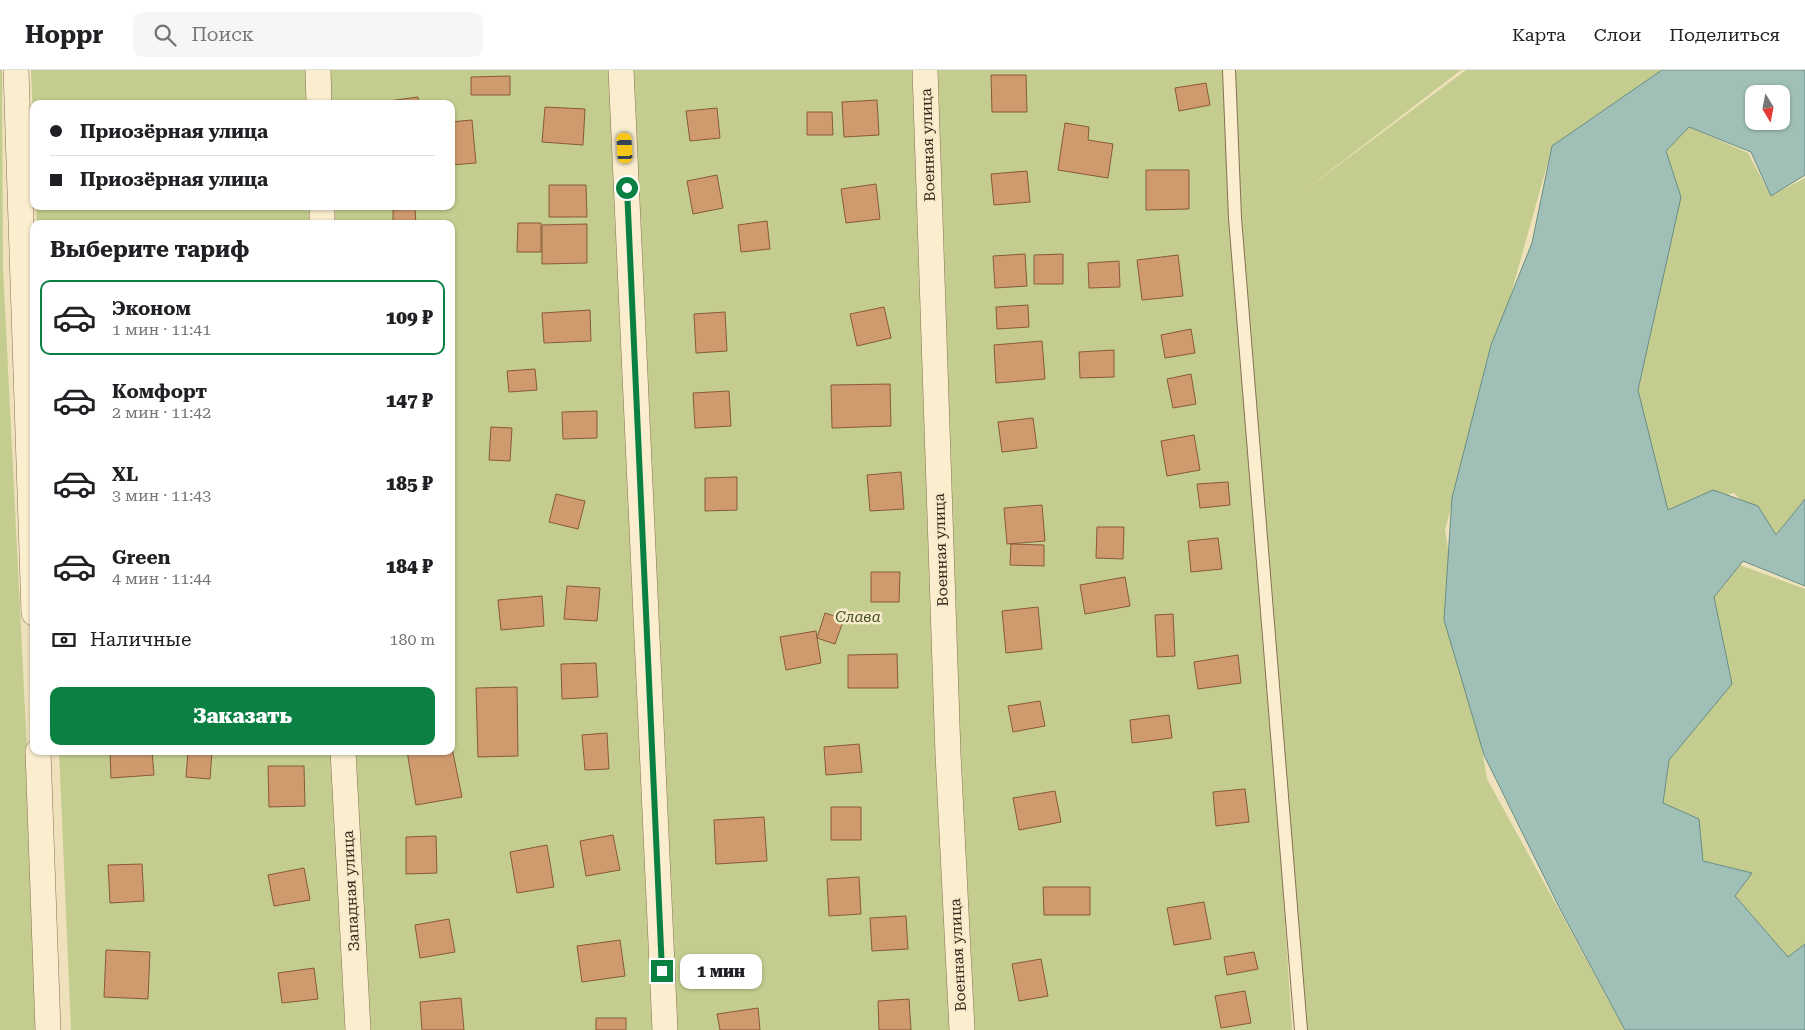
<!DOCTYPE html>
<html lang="ru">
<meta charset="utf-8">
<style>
:root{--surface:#fff;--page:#f6f6f6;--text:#202124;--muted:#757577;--line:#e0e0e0;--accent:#0b8043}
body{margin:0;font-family:"Roboto Serif",serif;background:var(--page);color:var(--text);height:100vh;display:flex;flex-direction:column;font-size:19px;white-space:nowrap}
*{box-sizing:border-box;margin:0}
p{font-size:16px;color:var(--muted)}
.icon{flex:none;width:28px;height:28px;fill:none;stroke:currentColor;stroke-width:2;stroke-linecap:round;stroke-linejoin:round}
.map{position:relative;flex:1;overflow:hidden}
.details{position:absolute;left:30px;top:150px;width:425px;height:535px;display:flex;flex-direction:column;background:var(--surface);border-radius:10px;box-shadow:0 1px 4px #0004}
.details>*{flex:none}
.banner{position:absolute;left:30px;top:30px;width:425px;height:110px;border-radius:10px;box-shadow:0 1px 4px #0004;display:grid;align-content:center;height:110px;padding:0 20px;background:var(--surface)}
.needle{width:32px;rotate:170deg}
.controls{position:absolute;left:1745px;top:15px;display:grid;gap:10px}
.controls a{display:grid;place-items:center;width:45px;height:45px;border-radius:10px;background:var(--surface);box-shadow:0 1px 4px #0004;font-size:25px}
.end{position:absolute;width:22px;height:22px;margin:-11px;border:6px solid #0b8043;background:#fff;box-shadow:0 0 0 2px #fff}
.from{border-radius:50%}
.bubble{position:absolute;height:35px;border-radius:10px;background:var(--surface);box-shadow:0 1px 4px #0004;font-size:16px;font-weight:800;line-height:35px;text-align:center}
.car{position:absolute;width:15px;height:30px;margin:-15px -8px;border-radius:6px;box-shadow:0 0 4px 1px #0007;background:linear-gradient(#f5c518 24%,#345 0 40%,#f5c518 0 76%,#345 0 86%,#f5c518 0)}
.banner b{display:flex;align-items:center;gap:18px;height:48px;font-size:19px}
.banner b+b{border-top:1px solid var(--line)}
.banner i{width:12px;height:12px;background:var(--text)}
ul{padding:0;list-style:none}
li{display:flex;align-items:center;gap:15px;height:75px;margin:0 10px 8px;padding:0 10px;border:2px solid transparent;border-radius:10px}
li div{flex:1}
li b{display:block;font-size:19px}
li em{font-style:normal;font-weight:800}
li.active{border-color:var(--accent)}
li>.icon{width:45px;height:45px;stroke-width:1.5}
h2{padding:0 20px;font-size:22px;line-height:60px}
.pay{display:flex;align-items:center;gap:12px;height:55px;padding:0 20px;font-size:19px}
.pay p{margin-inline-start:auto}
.action{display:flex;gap:10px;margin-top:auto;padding:10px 20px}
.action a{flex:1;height:58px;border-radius:10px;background:var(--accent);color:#fff;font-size:20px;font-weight:800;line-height:58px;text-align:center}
header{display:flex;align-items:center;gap:30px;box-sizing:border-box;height:70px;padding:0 25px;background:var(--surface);border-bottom:1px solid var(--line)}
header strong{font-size:24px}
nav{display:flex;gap:28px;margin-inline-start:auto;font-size:18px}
.search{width:350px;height:45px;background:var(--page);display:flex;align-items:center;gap:12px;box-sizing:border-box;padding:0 18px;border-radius:10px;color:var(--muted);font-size:19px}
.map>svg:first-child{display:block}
</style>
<header>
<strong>Hoppr</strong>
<div class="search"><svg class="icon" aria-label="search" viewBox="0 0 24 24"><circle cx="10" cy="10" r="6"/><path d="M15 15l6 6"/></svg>Поиск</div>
<nav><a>Карта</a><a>Слои</a><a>Поделиться</a></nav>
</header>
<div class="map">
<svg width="1805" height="960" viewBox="0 0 1805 960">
<rect width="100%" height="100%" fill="#efe1bb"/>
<path fill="#c4cd8f" d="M0,0H2L3,198L41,960H0Z
M31,0H1461L1300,124L1466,0H1679L1551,81L1445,460L1487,709L1625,960H1307L1239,171L1261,469L1292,960H71L59,681H451V154H37L36,136H451V34H34V75Z
M1689,57L1748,83L1771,126L1805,108V429L1775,466L1734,423L1668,441L1638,320L1680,127L1666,81Z
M1740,495L1805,519V874L1788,887L1735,826L1751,803L1703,791L1698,749L1663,734L1669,690L1731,609L1714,527Z"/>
<path fill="#a0c0b7" stroke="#678d85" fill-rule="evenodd" d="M1662,0H1805V105L1771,126L1751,82L1689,57L1666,81L1681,127L1638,320L1668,440L1713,420L1758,436L1776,465L1805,429V516L1743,491L1714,527L1732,614L1669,690L1663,733L1699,749L1703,791L1752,803L1735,826L1788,887L1805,874V960H1625L1560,839L1484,685L1444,550L1452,428L1491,275L1532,173L1552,76ZM1754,24H1781V51H1754Z"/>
<path fill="#d09a6f" stroke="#875a39" d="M991,5H1026L1027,42H992Z
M510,6V25H471V7Z
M1206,13L1210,35L1179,41L1175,18Z
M418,27L419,34H382V32Z
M877,30L879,65L844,67L842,32Z
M545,37L585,39L583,75L542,72Z
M717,38L720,68L690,71L686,41Z
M807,42H832L833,65H807Z
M472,50L476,93L451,95V52Z
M1065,53L1089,57L1088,70L1113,74L1108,108L1058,100Z
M1146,100H1189V139L1146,140Z
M1027,101L1030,132L994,135L991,104Z
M717,105L723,138L693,144L687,111Z
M876,114L880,149L846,153L841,119Z
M549,115H586L587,147H549Z
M415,139L416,154H393V140Z
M767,151L770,179L741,182L738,155Z
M518,153H541V182H517Z
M587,154V193L542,194V155Z
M1025,184L1027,216L995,218L993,186Z
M1063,184V214H1034V185Z
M1178,185L1183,226L1142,230L1137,190Z
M1119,191L1120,217L1089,218L1088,193Z
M1028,235L1029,257L997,259L996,237Z
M884,237L891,268L857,276L850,244Z
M590,240L591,271L544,273L542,243Z
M725,242L727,281L696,283L694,244Z
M1191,259L1195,283L1165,288L1161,265Z
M1042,271L1045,309L996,313L994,275Z
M1114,280V307L1080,308L1079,282Z
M535,299L537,320L509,322L507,301Z
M1191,304L1196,334L1173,338L1167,309Z
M890,314L891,356L832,358L831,315Z
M729,321L731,356L695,358L693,323Z
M597,341V368L563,369L562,342Z
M1033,348L1037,378L1002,382L998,352Z
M491,357L512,358L510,391L489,390Z
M1194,365L1200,400L1167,406L1161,371Z
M901,402L904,439L870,441L867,405Z
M737,407V440L705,441V408Z
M1228,412L1230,435L1200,438L1197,414Z
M556,424L585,431L578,459L549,452Z
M1042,435L1045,471L1007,474L1004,438Z
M1097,457H1124L1123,489L1096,488Z
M1218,468L1222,499L1191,502L1188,471Z
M1011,474L1044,475V496L1010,495Z
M871,502H900L899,532H871Z
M1125,507L1130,536L1085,544L1080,515Z
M567,516L600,518L597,551L564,549Z
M542,526L544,556L501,560L498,530Z
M1038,537L1042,579L1006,583L1002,541Z
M825,543L844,549L835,574L817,568Z
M1173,544L1175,586L1157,587L1155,545Z
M816,561L821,593L786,600L780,567Z
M897,584L898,618H848V585Z
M1238,585L1241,613L1198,619L1194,592Z
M596,593L598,627L562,629L561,594Z
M517,617L518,686L478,687L476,618Z
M1040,631L1045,656L1013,662L1008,636Z
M1169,645L1172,668L1132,673L1130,650Z
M607,663L609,699L585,700L582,665Z
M451,673L462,727L416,735L407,681H451Z
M859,674L862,702L826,705L824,677Z
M124,681H152L154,705L111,708L110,682Z
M188,681H212L210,709L186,707Z
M268,696H304L305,736L269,737Z
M1245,719L1249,752L1216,756L1213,722Z
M1055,721L1061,752L1019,760L1013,728Z
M831,737H861V770H831Z
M764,747L767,791L716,794L714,750Z
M613,765L620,800L586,806L580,771Z
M436,766L437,803L406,804V767Z
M547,775L554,817L517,823L510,782Z
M142,794L144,831L110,833L108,795Z
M304,798L310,830L274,836L268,805Z
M859,807L861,844L829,846L827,809Z
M1043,817H1090V845H1044Z
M1204,832L1211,869L1174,875L1167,838Z
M906,846L908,879L872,881L870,848Z
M449,849L455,882L420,888L415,855Z
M620,870L625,906L582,912L577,876Z
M106,880L150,882L148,929L104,927Z
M1254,882L1258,899L1227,905L1224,887Z
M1041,889L1048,926L1019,931L1012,894Z
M314,898L318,929L282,933L278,903Z
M1245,921L1251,953L1221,958L1215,926Z
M461,928L464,960H422L420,932Z
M909,929L911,960H879L878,931Z
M758,938L760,960H720L717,944Z
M596,948H626V960H596Z"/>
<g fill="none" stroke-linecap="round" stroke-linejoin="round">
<defs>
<path id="service" d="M1229,0L1235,148L1301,960"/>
<path id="minor" d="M16,0L34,543
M318,0L319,34
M621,0L665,960
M925,0L948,684L962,960
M322,136V154
M38,681L48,960
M343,681L358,960"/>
</defs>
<use href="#service" stroke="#877154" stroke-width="14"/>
<use href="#minor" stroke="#877154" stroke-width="26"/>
<use href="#service" stroke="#faeece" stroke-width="12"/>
<use href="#minor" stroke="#faeece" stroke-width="25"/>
</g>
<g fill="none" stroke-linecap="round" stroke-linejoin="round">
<path stroke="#0b8043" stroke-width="6" d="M627,118L662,901"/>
</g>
<g text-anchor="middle" stroke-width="5" stroke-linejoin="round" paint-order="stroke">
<g font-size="15" fill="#35281a" stroke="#f7ebcb">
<text transform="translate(928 75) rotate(-92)" y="5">Военная улица</text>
<text transform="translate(941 480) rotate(-92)" y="5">Военная улица</text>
<text transform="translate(351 821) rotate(-93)" y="5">Западная улица</text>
<text transform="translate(958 885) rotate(-93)" y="5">Военная улица</text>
</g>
<g font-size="15" font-style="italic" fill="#445320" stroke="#f7ebcb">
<text x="858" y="552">Слава</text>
</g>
</g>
</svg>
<div class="controls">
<a><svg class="needle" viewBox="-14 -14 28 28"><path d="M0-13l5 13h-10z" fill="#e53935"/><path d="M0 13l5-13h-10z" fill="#757577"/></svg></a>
</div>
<i class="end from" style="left:627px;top:118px"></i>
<i class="end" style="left:662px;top:901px"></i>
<div class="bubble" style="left:680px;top:884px;width:82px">1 мин</div>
<i class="car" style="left:625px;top:78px;rotate:357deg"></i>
<div class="banner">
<b><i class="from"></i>Приозёрная улица</b>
<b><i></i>Приозёрная улица</b>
</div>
<section class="details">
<h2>Выберите тариф</h2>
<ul>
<li class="active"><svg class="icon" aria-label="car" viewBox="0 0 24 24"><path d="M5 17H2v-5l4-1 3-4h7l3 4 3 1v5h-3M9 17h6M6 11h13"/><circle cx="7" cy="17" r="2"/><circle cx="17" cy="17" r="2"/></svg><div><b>Эконом</b><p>1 мин · 11:41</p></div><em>109 ₽</em></li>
<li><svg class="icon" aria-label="car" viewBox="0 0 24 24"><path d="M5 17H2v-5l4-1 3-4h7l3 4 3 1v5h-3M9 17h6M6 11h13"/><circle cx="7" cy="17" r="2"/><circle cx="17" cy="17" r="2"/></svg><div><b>Комфорт</b><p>2 мин · 11:42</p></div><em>147 ₽</em></li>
<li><svg class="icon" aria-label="car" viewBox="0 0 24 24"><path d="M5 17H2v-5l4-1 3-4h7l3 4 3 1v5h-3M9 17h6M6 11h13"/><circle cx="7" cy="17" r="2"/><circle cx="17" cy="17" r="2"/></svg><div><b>XL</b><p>3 мин · 11:43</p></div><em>185 ₽</em></li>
<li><svg class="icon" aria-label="car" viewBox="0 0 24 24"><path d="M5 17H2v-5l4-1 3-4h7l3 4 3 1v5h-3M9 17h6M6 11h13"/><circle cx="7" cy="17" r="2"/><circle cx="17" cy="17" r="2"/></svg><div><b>Green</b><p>4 мин · 11:44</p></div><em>184 ₽</em></li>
</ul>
<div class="pay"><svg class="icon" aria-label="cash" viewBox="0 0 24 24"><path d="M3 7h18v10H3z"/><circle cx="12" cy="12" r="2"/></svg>Наличные<p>180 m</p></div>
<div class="action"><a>Заказать</a></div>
</section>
</div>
